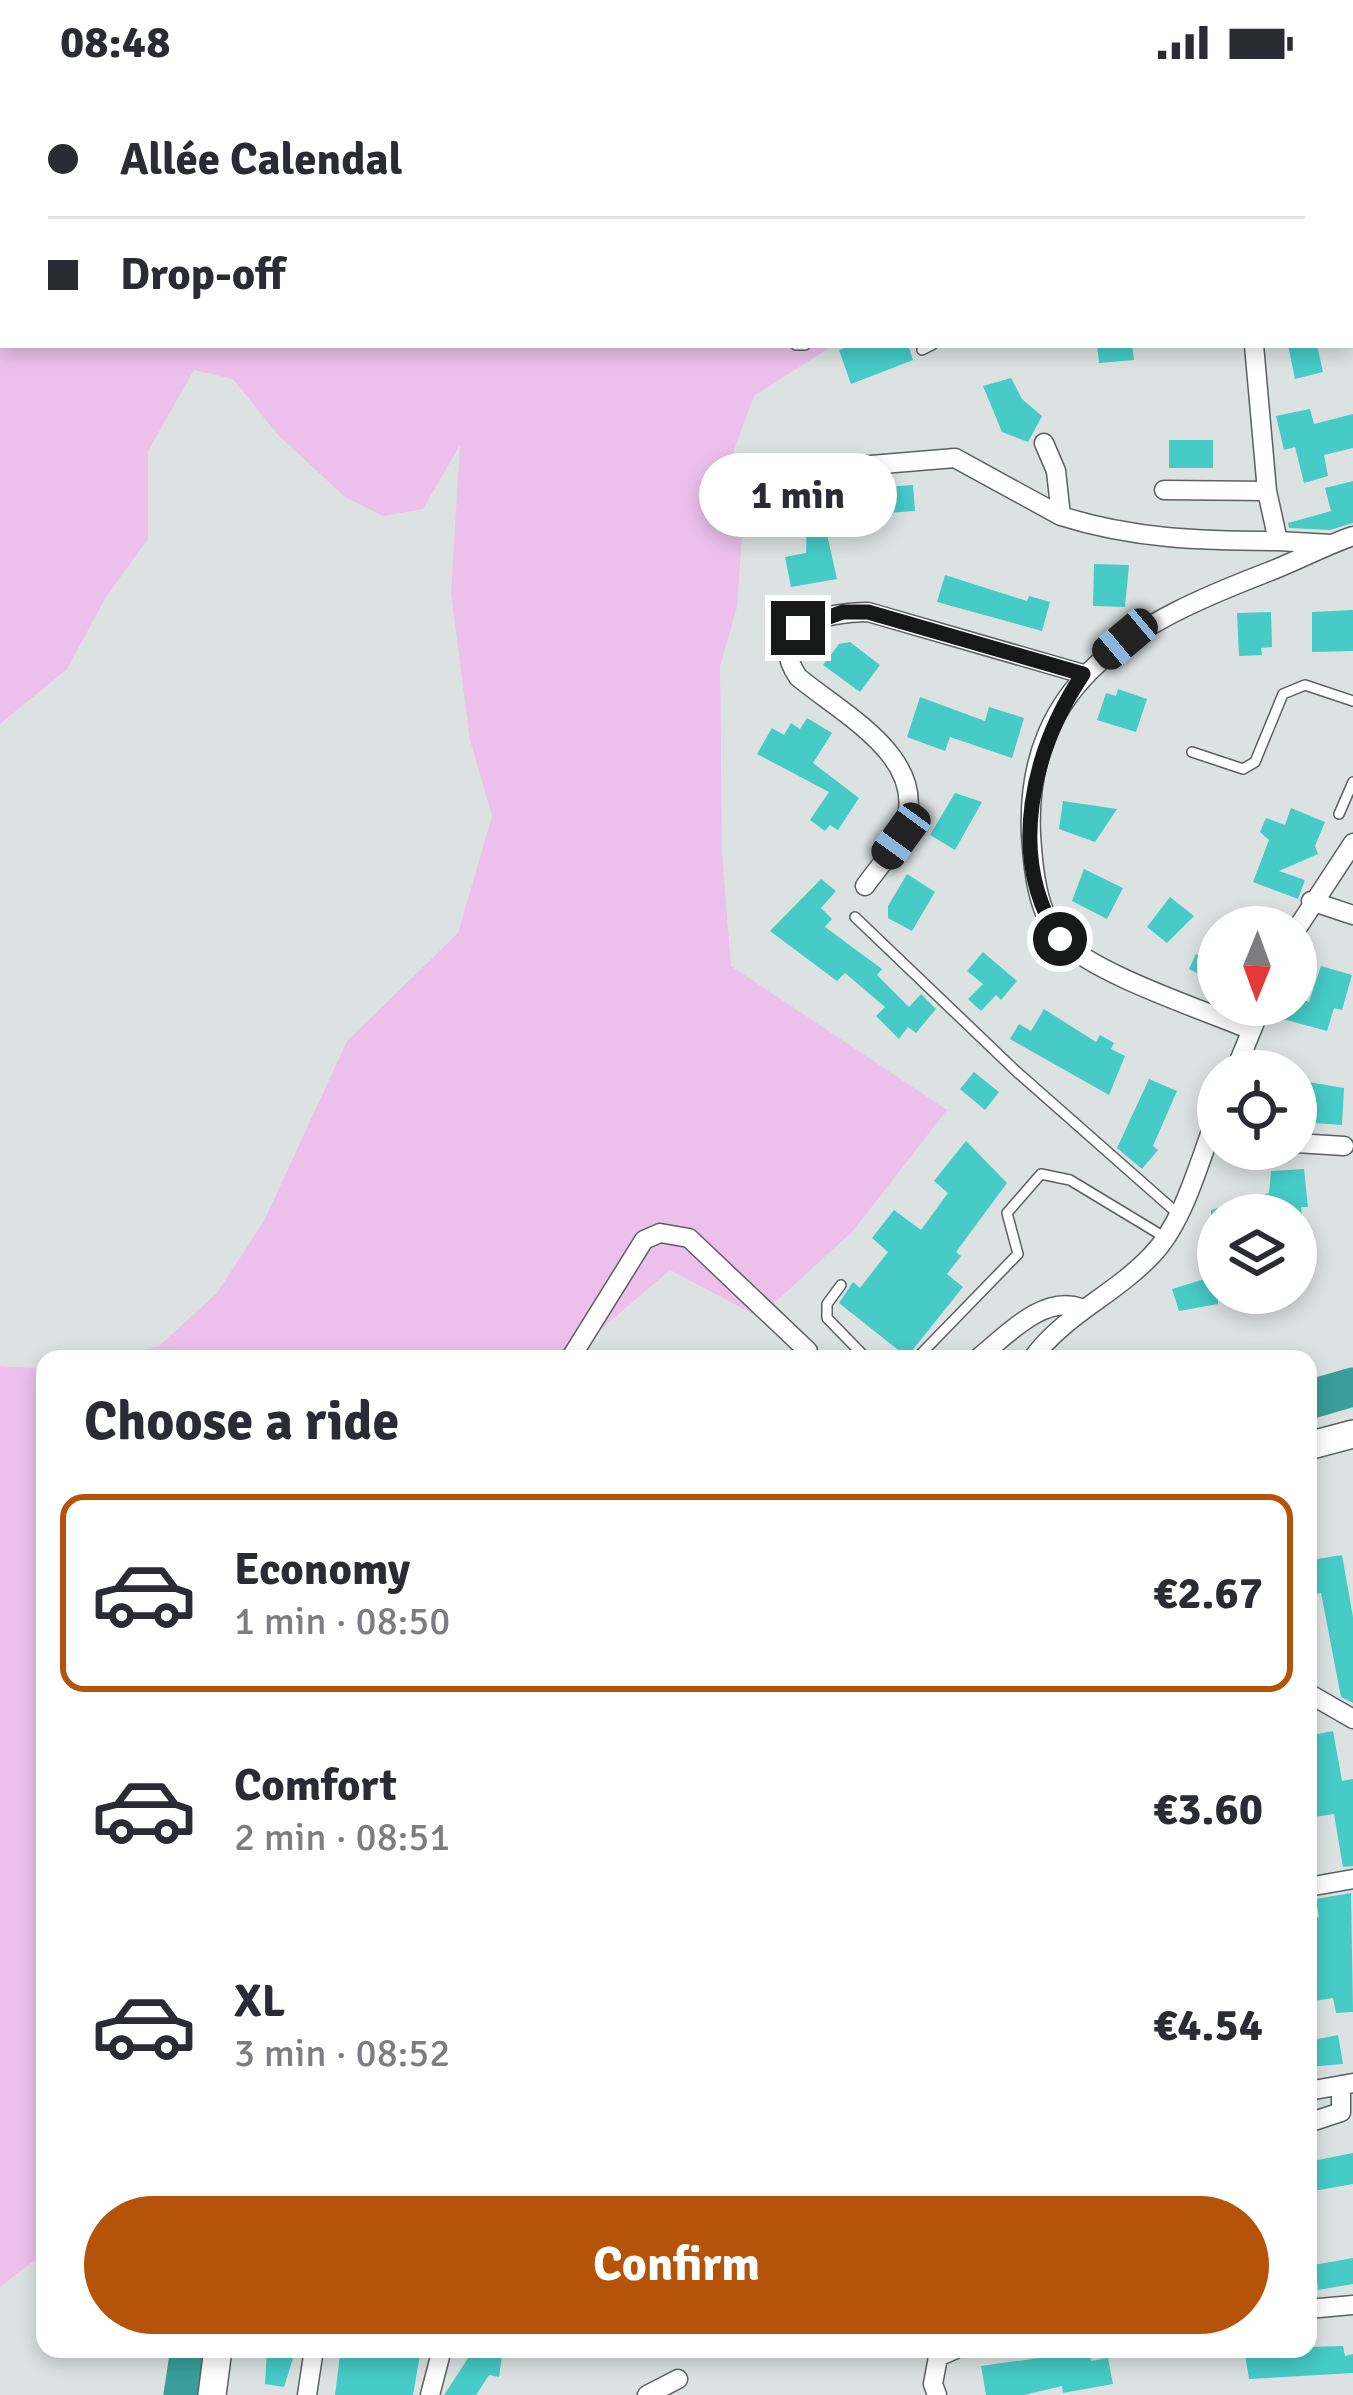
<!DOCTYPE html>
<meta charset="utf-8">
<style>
:root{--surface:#fff;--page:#f7f7f7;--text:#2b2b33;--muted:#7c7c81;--line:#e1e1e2;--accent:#b45309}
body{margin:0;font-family:Signika,sans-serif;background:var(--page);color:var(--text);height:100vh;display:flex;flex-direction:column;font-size:45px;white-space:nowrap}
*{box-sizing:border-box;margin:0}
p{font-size:39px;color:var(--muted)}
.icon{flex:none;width:66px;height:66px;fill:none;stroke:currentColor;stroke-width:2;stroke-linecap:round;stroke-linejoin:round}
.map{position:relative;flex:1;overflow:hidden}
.side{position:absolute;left:36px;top:1266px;width:1281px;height:1008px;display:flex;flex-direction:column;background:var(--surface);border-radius:24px;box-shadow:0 6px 18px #0003}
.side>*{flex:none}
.guide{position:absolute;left:0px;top:0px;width:1353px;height:264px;box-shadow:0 6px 18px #0003;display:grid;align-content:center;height:264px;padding:0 48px;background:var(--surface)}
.needle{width:78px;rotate:181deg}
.fabs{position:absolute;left:1197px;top:822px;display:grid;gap:24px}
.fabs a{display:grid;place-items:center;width:120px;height:120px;border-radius:50%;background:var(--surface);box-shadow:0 6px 18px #0003;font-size:60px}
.end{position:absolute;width:54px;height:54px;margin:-27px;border:15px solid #171919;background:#fff;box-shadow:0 0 0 6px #fff}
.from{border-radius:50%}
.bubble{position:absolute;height:84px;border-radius:42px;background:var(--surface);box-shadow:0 6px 18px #0003;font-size:39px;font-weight:700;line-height:84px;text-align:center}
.car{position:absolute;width:36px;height:72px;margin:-36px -18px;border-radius:15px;box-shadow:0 0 9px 3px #0007;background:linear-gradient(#222 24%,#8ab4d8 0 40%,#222 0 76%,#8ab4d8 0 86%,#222 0)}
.guide b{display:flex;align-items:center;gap:42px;height:114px;font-size:45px}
.guide b+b{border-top:3px solid var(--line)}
.guide i{width:30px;height:30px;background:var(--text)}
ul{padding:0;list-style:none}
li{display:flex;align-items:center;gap:36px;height:198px;margin:0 24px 18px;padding:0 24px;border:6px solid transparent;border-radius:24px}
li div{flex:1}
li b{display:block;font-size:45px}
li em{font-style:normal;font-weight:700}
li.selected{border-color:var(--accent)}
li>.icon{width:108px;height:108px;stroke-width:1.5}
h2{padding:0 48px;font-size:54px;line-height:144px}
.button{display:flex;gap:24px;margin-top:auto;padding:24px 48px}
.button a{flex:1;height:138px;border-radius:72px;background:var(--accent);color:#fff;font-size:48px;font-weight:700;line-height:138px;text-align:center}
.status{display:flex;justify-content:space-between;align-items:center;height:84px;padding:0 60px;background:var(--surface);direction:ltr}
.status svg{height:33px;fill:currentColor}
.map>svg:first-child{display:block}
</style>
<div class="status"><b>08:48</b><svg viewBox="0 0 49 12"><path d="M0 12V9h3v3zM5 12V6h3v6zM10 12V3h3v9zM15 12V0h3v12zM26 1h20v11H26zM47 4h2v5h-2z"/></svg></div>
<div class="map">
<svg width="1353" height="2311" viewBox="0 0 1353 2311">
<rect width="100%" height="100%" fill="#dce2e2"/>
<path fill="#ecc0eb" d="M0,0H471L3,3V261H834L754,312L715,417L742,452L737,523L720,582L722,770L731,882L947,1026L853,1147L759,1233L670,1186L566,1275H112L159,1262L217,1209L264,1137L347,957L458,849L492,732L470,656L451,509L460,361L423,425L383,432L345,413L278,351L233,295L194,286L148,367V455L106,513L67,585L0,640Z
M0,1282L45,1285V2168L0,2203Z"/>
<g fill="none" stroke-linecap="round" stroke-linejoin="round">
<path stroke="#3a9e9a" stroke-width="39" d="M1308,1316L1353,1303
M183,2311L190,2265"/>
</g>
<path fill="#46cbc7" d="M854,261H908L913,276L851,300L839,266Z
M1097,261H1132L1134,276L1099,279Z
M1288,261H1317L1323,288L1295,295Z
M1011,294L1022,315L1042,332L1028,358L1002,348L983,302Z
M1310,325L1314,340L1353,330V364L1324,371L1328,392L1304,399L1295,363L1284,366L1276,332Z
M1169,356H1213V384H1169Z
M1353,397V439L1330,446L1289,444L1288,439L1331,427L1325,404Z
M810,400L809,420L745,421V404Z
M913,401L915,427L873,430L871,404Z
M807,437H824L837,495L791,503L785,473L806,469Z
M1094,480L1129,481L1125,523L1093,522Z
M945,491L1027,517L1029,512L1050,518L1042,547L937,518Z
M1353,526V567L1312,568V528Z
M1271,528L1272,563L1261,564L1262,571L1239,572L1237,529Z
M850,558L880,581L860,608L823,581L839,560Z
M1118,605L1147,615L1136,648L1097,636L1106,609L1116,612Z
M920,613L985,637L989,623L1024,634L1012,674L950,653L945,667L907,653Z
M807,634L832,649L813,679L859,714L838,746L830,741L825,747L810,736L829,708L757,670L772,644L784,651L791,639L800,645Z
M955,709L982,718L955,766L930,751Z
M1063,717L1117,725L1095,758L1059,745Z
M1291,724L1325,738L1315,762L1318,770L1279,787L1305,796L1298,815L1253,798L1269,756L1260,748L1266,734L1285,741Z
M1084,785L1123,804L1107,835L1072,817Z
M907,790L935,808L912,847L888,834V822Z
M821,795L836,807L821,824L832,835L825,843L882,885L877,891L909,923L921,910L936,925L916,949L908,943L899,955L876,932L885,923L845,889L837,897L770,847Z
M1170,813L1194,832L1167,859L1147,843Z
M983,868L1017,897L1001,916L996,911L981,927L968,915L983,900L967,887Z
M1196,870L1218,882V900L1189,885Z
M1321,882L1352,891L1342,926L1334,924L1327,947L1279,934L1283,921H1296V914L1309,918Z
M1044,925L1096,958L1100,951L1114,959L1111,965L1125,972L1109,1011L1010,955L1019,940L1031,947Z
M974,988L999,1008L985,1026L960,1005Z
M1149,995L1177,1007L1153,1062L1158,1066L1142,1085L1117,1064Z
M1296,996L1344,1004L1342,1041L1315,1039L1316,1031L1296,1025Z
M966,1057L1007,1099L956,1168L961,1172L947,1190L963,1203L907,1273L839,1219L853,1198L860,1204L888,1168L872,1154L894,1126L921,1146L948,1109L934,1097Z
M1304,1085L1308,1123H1301L1302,1131H1211V1126L1269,1109L1271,1087Z
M1218,1191V1220L1179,1227L1172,1205Z
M1342,1471L1353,1533V1619L1341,1613L1321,1509L1308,1511L1311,1476Z
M1333,1647L1342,1697L1353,1695V1782L1343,1783L1334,1730L1308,1734V1652Z
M1351,1809L1353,1928L1336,1929L1333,1914L1308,1918V1835L1319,1833L1316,1815Z
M1338,1951L1343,1980L1308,1983V1957Z
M1353,2069V2100L1308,2108V2078Z
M1353,2174V2200L1318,2206L1317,2197L1308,2198V2182Z
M1343,2262L1345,2272L1353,2270V2289L1249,2295L1244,2265Z
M267,2265H296L284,2303L265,2300Z
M348,2265H421L413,2311H335L340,2271L347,2273Z
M474,2265H503L499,2293L489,2291L476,2311H444Z
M1089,2267L1091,2277L1108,2274L1113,2300L1063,2309L1062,2302L1024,2311H986L981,2282Z"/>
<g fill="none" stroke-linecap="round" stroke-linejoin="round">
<defs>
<path id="service" d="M1237,0L1238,3
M1140,3L1148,0
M1165,3L1167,0
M796,261H805
M922,266L932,261
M1192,668L1243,685L1255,678L1283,610L1305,601L1353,617
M1339,730L1353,698
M855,833L1017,988L1177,1129
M841,1201L827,1220V1234L867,1275
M916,1275L1018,1170L1007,1129L1041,1090L1070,1096L1166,1154"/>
<path id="minor" d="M503,3L504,0
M1047,3L1048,0
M1254,261L1267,407L1278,457L1331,460
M1044,359L1056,387L1061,432C1133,455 1203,457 1278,457
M750,391L955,374L1061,432
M1164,406L1267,407
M865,802C877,785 894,767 902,748C934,677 845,632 798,593C763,541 828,528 868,528L1083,590
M1311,817L1353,831
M1296,846L1353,759
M1251,946C1204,926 1093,890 1061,855C1037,830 1033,784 1031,751C1024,592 1141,537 1268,488C1297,477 1324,462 1353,452
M1235,987L1262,921
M1296,1059L1344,1062
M570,1275L644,1156L660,1149L689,1154L808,1267V1275
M977,1275C1006,1252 1043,1210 1081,1224
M1032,1275C1064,1231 1114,1211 1151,1172C1185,1138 1200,1073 1218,1029
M1308,1609L1353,1635
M1308,1803L1353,1795
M1308,2007L1353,1999
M1308,2039L1341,2028V2001
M1308,2225L1353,2221
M307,2311L314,2265
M430,2311L442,2265
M647,2311L678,2295
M937,2311L933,2300L938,2273L956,2265"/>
<path id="secondary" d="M1308,1362L1353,1350
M212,2311L218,2265"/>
</defs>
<use href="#service" stroke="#5b6060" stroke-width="12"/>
<use href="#minor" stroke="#5b6060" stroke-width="21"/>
<use href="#secondary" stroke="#5b6060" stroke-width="30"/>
<use href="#service" stroke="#fff" stroke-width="9"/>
<use href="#minor" stroke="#fff" stroke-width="18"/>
<use href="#secondary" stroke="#fff" stroke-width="27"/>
</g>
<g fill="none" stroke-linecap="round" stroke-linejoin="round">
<path stroke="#171919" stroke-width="15" d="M798,544L843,528H868L1083,590C1033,665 1005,773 1060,855"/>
</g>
</svg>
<div class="fabs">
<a><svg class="needle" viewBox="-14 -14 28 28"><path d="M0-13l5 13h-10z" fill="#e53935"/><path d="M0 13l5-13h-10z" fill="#7c7c81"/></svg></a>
<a><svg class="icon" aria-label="locate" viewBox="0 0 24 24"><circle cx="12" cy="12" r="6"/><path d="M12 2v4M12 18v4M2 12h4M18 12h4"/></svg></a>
<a><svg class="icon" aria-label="layers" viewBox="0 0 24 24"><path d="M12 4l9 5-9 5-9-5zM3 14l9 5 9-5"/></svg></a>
</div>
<i class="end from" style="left:1060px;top:855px"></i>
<i class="end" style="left:798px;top:544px"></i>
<div class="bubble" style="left:699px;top:369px;width:198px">1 min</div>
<i class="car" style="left:1125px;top:555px;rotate:230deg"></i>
<i class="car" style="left:901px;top:752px;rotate:216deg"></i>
<div class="guide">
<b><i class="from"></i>Allée Calendal</b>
<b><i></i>Drop-off</b>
</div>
<section class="side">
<h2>Choose a ride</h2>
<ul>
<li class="selected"><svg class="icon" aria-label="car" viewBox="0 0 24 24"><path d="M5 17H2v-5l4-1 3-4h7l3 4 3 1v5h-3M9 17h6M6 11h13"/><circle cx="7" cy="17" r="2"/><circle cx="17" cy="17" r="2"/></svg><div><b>Economy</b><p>1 min · 08:50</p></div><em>€2.67</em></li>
<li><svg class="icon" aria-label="car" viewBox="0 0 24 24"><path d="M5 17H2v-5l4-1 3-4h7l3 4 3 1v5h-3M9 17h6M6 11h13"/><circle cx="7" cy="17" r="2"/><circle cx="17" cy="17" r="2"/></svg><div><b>Comfort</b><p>2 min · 08:51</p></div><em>€3.60</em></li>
<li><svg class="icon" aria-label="car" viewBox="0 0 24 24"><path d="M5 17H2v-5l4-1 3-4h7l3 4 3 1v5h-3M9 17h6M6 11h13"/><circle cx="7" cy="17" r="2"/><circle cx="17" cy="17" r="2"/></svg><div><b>XL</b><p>3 min · 08:52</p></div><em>€4.54</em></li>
</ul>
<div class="button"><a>Confirm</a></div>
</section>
</div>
